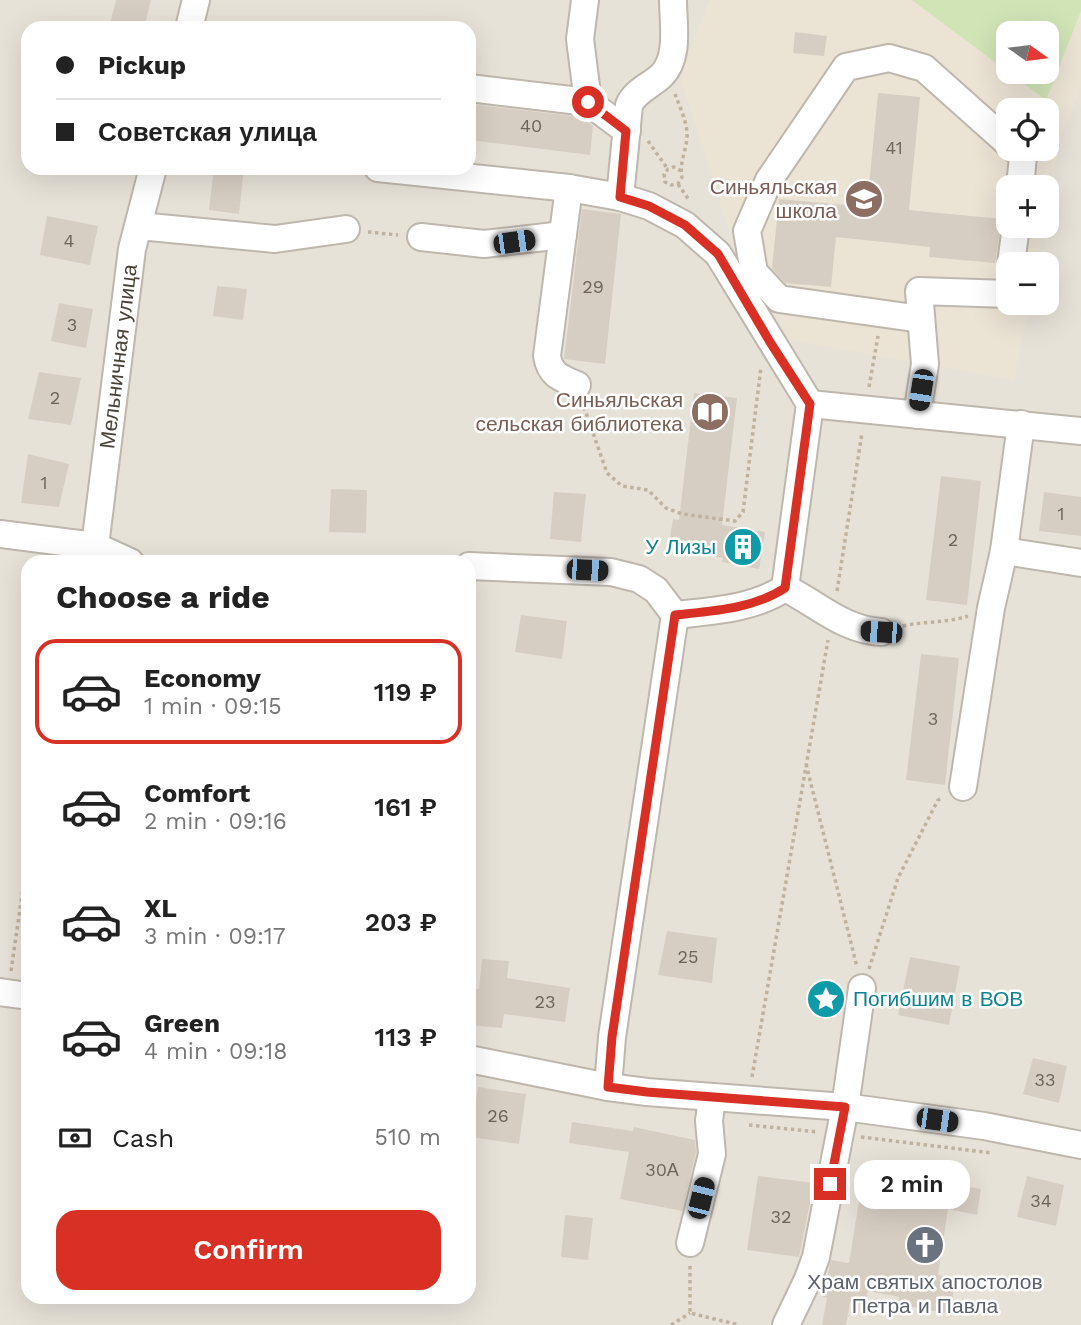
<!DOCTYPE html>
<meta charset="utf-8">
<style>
:root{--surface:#fff;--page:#f6f6f6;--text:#222;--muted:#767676;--line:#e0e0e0;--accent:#d93025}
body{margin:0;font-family:"Work Sans",sans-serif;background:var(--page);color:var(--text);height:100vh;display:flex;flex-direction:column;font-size:26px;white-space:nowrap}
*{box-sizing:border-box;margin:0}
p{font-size:23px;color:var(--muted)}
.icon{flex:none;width:38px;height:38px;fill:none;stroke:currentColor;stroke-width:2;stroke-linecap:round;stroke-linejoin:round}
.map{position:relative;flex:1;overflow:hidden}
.sheet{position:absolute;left:21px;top:555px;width:455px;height:749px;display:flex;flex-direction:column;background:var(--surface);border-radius:21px;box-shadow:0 7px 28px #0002}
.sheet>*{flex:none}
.banner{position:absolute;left:21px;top:21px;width:455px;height:154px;border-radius:21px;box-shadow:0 7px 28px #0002;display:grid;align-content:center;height:154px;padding:0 35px;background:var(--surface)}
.needle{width:46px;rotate:104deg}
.controls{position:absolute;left:996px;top:21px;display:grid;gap:14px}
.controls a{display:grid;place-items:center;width:63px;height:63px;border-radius:14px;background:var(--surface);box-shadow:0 7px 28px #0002;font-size:35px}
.end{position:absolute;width:32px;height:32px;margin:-16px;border:9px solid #d93025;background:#fff;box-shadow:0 0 0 4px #fff}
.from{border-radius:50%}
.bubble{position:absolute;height:49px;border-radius:21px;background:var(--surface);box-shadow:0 7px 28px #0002;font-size:23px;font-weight:600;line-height:49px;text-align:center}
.car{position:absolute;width:21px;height:42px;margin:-21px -10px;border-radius:9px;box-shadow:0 0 5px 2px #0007;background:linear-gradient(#222 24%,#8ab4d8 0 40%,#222 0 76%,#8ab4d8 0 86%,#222 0)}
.banner b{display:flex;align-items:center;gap:24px;height:66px;font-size:26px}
.banner b+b{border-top:2px solid var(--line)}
.banner i{width:18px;height:18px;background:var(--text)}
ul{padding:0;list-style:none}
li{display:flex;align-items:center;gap:21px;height:105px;margin:0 14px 10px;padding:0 21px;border:4px solid transparent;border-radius:21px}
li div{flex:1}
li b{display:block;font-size:26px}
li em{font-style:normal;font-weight:600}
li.current{border-color:var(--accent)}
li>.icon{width:63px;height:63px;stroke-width:1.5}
h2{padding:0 35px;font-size:32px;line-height:84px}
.pay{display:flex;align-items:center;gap:18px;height:77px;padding:0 35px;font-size:26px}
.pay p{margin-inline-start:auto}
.primary-button{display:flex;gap:14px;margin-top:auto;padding:14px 35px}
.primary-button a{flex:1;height:80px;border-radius:21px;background:var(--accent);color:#fff;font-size:28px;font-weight:600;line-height:80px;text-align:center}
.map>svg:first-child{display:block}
</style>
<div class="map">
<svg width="1081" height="1325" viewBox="0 0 1081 1325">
<rect width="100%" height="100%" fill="#f3f0ea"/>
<path fill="#e7e2d8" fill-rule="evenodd" d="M0,0H1081V1325H0ZM28,28H469V168H28ZM1008,33H1046V72H1008ZM1008,110H1046V149H1008ZM1008,187H1046V226H1008ZM1008,264H1046V303H1008ZM28,562H469V1297H28Z"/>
<path fill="#ebe4d5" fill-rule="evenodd" d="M710,0H1081V86L1060,141L1047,211L1046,187H1008V226H1044L1036,264H1008V303H1029L1014,380L790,340L735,249L680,76ZM1008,33H1046V72H1008ZM1008,110H1046V149H1008Z"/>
<path fill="#d1e4b6" d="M912,0H1081V11L1046,100L1008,72H1046V33H1008V72Z"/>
<path fill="#d7cec3" d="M116,0H151L144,28H109Z
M795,32L827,36L824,56L793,53Z
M878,93L920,97L909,210L1002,219L995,263L929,257L930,247L836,237L831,287L785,283L772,268L779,199L867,207Z
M469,104L582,117L593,126L590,155L469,140Z
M214,168H244L239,214L209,210Z
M582,209L621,214L605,364L564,359Z
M47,216L98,226L90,265L40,255Z
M217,286L247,289L243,320L213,316Z
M59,303L93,309L86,348L51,341Z
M39,372L81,378L71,425L28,419Z
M694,393L737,398L722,525L765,532L759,569L722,562L723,558L668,550L673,519L679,520Z
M28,454L69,464L59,507L21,503Z
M941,476L981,481L967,605L926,600Z
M331,489L367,490L366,533L329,532Z
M554,492L586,494L581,542L550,539Z
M1044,492L1081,497V536L1039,531Z
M521,615L567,621L562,659L515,652Z
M921,654L959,658L945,785L906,780Z
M667,931L717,938L712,983L658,975Z
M910,957L960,966L949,1025L898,1015Z
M482,959L509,961L507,978L570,988L565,1022L504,1014L502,1028L469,1025L472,989H479Z
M1033,1058L1067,1066L1059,1103L1023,1094Z
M478,1087L526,1094L519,1144L471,1137Z
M572,1122L633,1131L634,1127L695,1140L696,1153L682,1211L620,1199L629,1152L569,1143Z
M758,1176L814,1183L799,1257L747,1250Z
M1027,1176L1064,1185L1056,1226L1017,1217Z
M917,1178L981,1189L977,1215L948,1209L938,1275L956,1279L949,1314L898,1304L899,1297L868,1291L866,1304L850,1302L846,1325H822L827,1298L823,1297L831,1260L849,1263L862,1182L916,1190Z
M565,1215L593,1218L588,1260L561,1257Z"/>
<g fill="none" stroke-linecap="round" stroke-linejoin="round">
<defs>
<g id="minor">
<path d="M585,0L580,39L588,102L627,131"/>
<path d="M189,28L196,0"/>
<path d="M469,88L588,102"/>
<path d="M1015,149L1023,156L1020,187"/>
<path d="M378,168L569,188L620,197L649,206L685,225L718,254L810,404L785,588C753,609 712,611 675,615"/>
<path d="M569,188L547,356C550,375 561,378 577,385"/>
<path d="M620,197L629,105C635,91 650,86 661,76C680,58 673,23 673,0"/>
<path d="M139,226L275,239L346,229"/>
<path d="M421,237L484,244L563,235"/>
<path d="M1011,264L1016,226"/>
<path d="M921,319L779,299L754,272L747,231L769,180L846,67L889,58L924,68L1008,143"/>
<path d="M810,404L1081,431"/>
<path d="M917,415L925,364L919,291L1008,294"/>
<path d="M0,534L95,546L130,562"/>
<path id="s1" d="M95,546L132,249L153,168"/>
<path d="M1004,551L1081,563"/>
<path d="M469,566L611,572L639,579L656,590L675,615L612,1037L608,1087"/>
<path d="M785,588C818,604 843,630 881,632"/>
<path d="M963,787L991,608L1004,551L1021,424"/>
<path d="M0,992L28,996"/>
<path d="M469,1059L608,1087L647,1092L845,1107L984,1126L1081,1145"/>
<path d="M690,1243L712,1154L709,1121L712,1097"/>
<path d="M786,1325L808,1279L816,1257L845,1107L862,988"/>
</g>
</defs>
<use href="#minor" stroke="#beb7ad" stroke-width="30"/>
<path stroke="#bfb29f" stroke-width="3.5" stroke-dasharray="3.5 3.5" stroke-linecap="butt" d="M675,94C680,108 688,123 687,138C686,151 679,164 682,177L678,184L671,185L665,182L664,174L668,169L674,167L681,171
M648,141L667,168
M678,184L689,200
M368,232L398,235
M869,387L878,336
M584,407L607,473L622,486L648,490L666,508L682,514L735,521L743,512L761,367
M837,591L862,433
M903,626C925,621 947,623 968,616
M806,764L857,967
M869,969L898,878L938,800L943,798
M11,971L28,854
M752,1077L828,640
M749,1125L818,1132
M861,1137L992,1153
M690,1266V1313L739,1325
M671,1325L690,1313"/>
<use href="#minor" stroke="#fff" stroke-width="26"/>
</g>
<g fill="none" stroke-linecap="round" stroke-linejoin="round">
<path stroke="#d93025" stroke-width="9" d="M588,102L626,131L620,197L649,206L685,225L718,254L770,342L810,404L785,588C753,609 712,611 675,615L612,1037L608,1087L647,1092L845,1107L830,1184"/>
</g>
<defs>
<symbol id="school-disc" viewBox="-11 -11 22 22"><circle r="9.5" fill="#8d6e63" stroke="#fff"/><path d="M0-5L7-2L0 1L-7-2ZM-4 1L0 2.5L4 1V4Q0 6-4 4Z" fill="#fff"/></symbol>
<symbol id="library-disc" viewBox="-11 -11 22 22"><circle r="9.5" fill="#8d6e63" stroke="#fff"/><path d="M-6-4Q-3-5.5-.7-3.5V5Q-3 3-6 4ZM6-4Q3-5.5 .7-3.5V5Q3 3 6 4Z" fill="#fff"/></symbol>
<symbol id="building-disc" viewBox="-11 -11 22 22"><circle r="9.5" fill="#0f9aa8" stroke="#fff"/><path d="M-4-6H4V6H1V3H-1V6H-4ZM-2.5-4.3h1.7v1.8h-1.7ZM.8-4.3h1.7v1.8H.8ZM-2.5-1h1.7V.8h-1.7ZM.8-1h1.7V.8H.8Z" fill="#fff"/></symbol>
<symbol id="sight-disc" viewBox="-11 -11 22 22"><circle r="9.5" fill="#0f9aa8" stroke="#fff"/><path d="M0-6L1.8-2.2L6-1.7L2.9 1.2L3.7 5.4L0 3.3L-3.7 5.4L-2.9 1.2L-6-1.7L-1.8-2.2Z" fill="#fff"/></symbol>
<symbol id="church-disc" viewBox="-11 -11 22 22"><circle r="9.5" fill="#6b7280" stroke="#fff"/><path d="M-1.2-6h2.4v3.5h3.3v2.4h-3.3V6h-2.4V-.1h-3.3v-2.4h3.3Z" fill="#fff"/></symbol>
</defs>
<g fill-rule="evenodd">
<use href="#school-disc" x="842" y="177" width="44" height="44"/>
<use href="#library-disc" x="688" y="390" width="44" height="44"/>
<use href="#building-disc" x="721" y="525" width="44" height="44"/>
<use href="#sight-disc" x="804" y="977" width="44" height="44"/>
<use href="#church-disc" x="903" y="1223" width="44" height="44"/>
</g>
<g text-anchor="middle" stroke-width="5" stroke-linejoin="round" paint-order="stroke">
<g font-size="18" fill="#6b645b">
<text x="531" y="132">40</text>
<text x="894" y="154">41</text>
<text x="69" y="247">4</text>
<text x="593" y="293">29</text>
<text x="72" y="331">3</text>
<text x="55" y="404">2</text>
<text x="44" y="489">1</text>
<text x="1061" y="520">1</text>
<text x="953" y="546">2</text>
<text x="933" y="725">3</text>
<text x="688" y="963">25</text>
<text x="545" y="1008">23</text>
<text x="1045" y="1086">33</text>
<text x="498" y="1122">26</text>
<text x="662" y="1176">30А</text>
<text x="1041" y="1207">34</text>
<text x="781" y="1223">32</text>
</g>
<g font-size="21" fill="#785e54" stroke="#fff" text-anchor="end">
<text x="837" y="194">Синьяльская<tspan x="837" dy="24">школа</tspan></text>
<text x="683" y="407">Синьяльская<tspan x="683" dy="24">сельская библиотека</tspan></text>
</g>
<g font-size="21" fill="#474138" stroke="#fff">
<text dy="7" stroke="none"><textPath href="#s1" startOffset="191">Мельничная улица</textPath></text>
</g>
<g font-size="21" fill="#0d838f" stroke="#fff" text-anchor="end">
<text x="716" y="554">У Лизы</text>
<text x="853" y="1006" text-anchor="start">Погибшим в ВОВ</text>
</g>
<g font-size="21" fill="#5b616d" stroke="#fff">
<text x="925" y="1289">Храм святых апостолов<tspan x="925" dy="24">Петра и Павла</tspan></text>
</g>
</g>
</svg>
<div class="controls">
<a><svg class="needle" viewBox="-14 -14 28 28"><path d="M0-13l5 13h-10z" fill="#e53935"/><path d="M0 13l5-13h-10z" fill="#767676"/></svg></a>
<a><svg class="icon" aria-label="locate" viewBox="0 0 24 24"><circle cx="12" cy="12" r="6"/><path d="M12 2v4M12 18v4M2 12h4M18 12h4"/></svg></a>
<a>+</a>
<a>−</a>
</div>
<i class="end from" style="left:588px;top:102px"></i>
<i class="end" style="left:830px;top:1184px"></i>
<div class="bubble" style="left:854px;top:1160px;width:116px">2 min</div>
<i class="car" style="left:514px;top:242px;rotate:82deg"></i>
<i class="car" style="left:921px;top:390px;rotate:189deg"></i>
<i class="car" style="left:587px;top:570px;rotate:93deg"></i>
<i class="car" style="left:881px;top:632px;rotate:274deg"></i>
<i class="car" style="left:937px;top:1120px;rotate:98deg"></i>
<i class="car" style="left:701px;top:1198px;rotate:14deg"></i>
<div class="banner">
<b><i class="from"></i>Pickup</b>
<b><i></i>Советская улица</b>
</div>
<section class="sheet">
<h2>Choose a ride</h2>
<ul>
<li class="current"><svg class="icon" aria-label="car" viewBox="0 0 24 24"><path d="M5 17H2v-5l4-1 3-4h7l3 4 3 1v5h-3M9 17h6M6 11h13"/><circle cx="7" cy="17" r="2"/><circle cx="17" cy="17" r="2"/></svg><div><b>Economy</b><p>1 min · 09:15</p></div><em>119 ₽</em></li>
<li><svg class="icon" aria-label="car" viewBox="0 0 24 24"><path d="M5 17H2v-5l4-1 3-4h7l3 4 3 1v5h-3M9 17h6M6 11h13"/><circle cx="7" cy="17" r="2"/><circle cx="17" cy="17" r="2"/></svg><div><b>Comfort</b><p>2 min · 09:16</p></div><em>161 ₽</em></li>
<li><svg class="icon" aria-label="car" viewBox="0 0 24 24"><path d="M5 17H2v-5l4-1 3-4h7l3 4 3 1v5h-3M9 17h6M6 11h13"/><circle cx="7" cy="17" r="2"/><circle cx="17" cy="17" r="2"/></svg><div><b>XL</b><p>3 min · 09:17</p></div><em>203 ₽</em></li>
<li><svg class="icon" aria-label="car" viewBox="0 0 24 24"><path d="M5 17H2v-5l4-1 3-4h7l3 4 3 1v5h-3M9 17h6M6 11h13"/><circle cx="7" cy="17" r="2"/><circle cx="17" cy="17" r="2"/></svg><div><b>Green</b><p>4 min · 09:18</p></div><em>113 ₽</em></li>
</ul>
<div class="pay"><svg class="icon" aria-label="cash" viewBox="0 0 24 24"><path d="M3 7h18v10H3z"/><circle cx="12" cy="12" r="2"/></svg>Cash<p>510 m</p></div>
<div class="primary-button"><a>Confirm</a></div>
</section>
</div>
